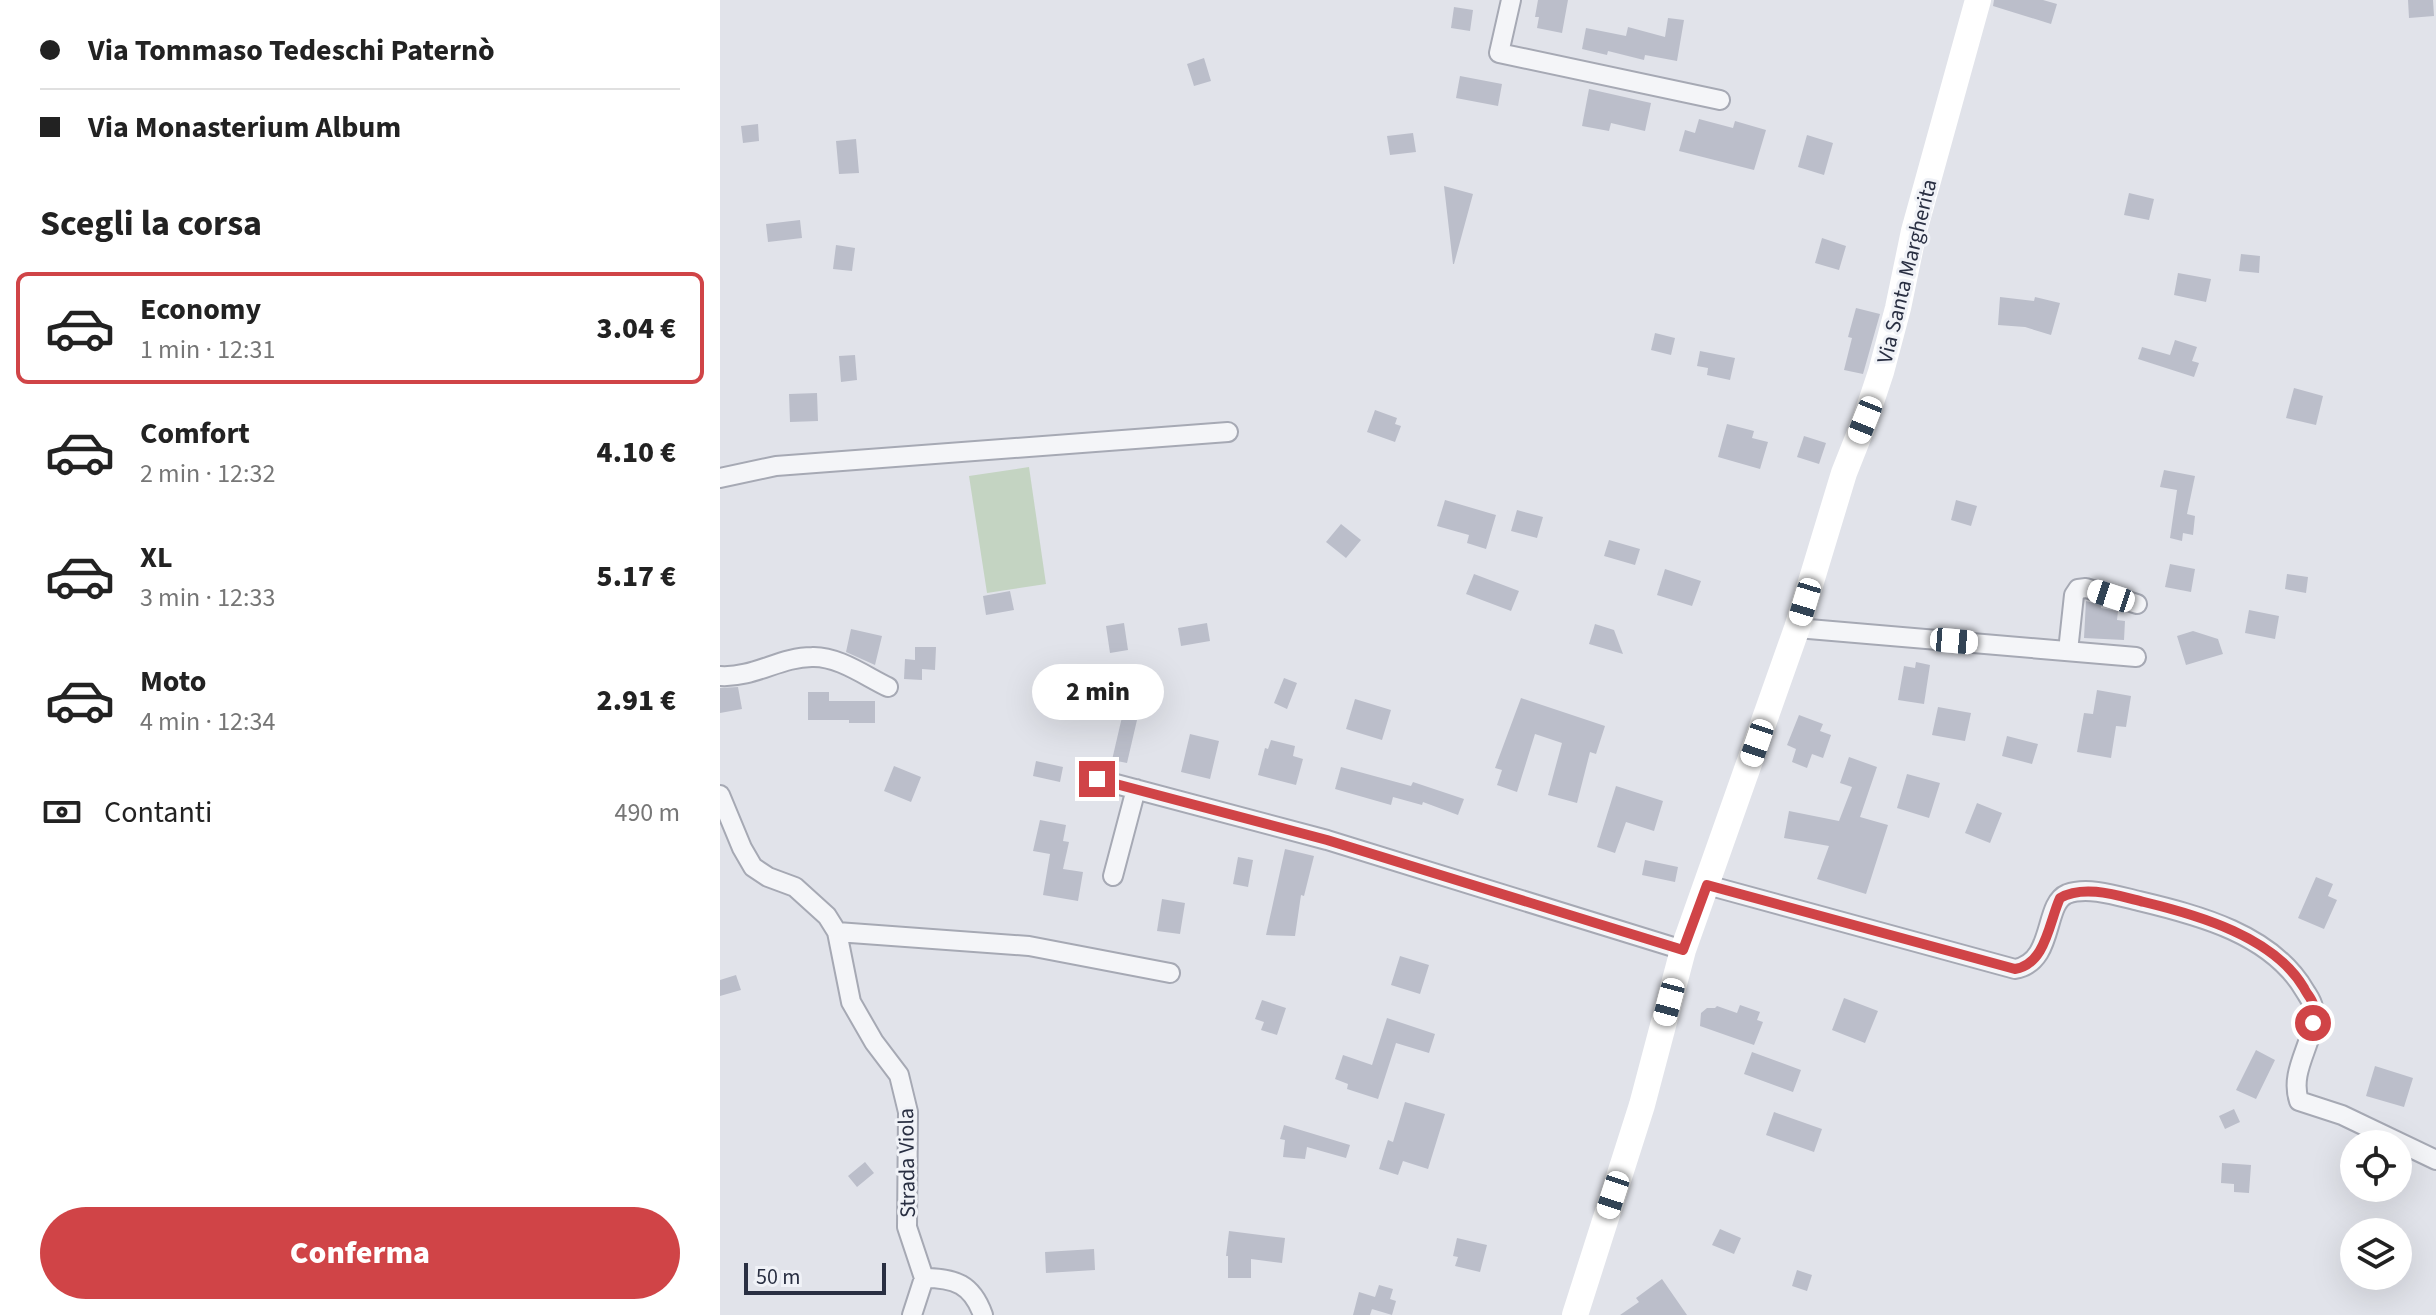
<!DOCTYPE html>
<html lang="it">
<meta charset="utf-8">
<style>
:root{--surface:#fff;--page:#f6f6f6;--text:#222;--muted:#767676;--line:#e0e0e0;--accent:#d04447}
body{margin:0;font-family:"Source Sans 3",sans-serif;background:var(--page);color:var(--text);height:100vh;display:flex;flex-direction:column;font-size:30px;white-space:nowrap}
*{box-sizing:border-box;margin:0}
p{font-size:26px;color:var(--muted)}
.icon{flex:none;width:44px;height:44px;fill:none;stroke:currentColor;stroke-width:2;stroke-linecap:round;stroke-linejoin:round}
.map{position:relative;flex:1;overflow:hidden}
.sheet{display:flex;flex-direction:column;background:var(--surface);width:720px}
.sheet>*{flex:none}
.banner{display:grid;align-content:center;height:176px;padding:0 40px;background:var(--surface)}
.buttons{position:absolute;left:1620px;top:1130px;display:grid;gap:16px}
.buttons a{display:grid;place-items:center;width:72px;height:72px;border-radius:50%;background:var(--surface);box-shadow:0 8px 32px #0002;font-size:40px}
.scale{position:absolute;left:24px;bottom:20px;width:142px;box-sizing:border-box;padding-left:8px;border:4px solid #292f42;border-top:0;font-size:22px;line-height:28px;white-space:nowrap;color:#292f42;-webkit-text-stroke:6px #f0f2f7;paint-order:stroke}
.end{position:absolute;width:36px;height:36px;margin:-18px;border:10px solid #d04447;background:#fff;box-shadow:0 0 0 4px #fff}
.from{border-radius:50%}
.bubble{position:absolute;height:56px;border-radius:28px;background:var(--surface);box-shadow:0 8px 32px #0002;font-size:26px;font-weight:800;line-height:56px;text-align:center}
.car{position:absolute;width:24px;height:48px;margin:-24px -12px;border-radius:10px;box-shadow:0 0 6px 2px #0007;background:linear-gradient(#fff 24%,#345 0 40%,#fff 0 76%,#345 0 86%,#fff 0)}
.banner b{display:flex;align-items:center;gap:28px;height:76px;font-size:30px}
.banner b+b{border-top:2px solid var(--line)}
.banner i{width:20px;height:20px;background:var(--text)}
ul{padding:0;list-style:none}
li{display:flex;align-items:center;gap:24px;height:112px;margin:0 16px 12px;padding:0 24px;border:4px solid transparent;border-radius:12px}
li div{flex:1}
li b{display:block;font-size:30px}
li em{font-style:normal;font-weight:800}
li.active{border-color:var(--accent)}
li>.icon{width:72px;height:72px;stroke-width:1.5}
h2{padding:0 40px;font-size:36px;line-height:96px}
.pay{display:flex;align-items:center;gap:20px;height:88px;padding:0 40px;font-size:30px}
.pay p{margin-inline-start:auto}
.button{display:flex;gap:16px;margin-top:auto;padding:16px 40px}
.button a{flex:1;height:92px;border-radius:48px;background:var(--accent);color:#fff;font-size:32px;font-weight:800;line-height:92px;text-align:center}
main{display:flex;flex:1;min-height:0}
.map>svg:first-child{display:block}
</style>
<main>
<section class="sheet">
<div class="banner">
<b><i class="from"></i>Via Tommaso Tedeschi Paternò</b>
<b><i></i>Via Monasterium Album</b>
</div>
<h2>Scegli la corsa</h2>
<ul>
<li class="active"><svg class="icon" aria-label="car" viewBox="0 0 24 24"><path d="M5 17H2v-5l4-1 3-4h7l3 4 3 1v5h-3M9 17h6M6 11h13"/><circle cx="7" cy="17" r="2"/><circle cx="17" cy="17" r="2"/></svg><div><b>Economy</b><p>1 min · 12:31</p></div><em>3.04 €</em></li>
<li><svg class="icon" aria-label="car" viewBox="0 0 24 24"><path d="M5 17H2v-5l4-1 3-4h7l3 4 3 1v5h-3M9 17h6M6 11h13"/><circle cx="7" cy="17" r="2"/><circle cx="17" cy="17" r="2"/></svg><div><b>Comfort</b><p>2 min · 12:32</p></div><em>4.10 €</em></li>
<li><svg class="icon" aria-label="car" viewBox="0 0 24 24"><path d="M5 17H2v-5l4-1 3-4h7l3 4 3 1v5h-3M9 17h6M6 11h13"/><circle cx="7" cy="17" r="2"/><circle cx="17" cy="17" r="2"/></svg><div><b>XL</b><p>3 min · 12:33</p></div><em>5.17 €</em></li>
<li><svg class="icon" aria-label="car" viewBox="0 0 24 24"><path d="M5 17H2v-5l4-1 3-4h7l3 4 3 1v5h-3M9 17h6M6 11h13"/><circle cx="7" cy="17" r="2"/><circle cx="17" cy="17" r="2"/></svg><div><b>Moto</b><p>4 min · 12:34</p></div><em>2.91 €</em></li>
</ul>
<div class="pay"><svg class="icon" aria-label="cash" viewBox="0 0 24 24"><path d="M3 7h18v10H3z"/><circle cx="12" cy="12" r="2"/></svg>Contanti<p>490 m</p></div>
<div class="button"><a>Conferma</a></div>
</section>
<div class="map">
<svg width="1716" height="1315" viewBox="0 0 1716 1315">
<rect width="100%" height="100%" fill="#e1e3ea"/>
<path fill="#c4d4c2" d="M309,467L326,584L267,593L249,476Z"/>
<path fill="#bbbeca" d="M818,0H848L842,33L817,28L819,17H815Z
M1274,0H1323L1337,4L1331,24L1273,6Z
M1688,0H1713L1714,16L1689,18Z
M734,7L753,10L750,31L731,28Z
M948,18L964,20L957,61L925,55L924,60L888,51L887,55L862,49L866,28L906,36L908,27L945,37Z
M484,58L491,81L474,86L467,64Z
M740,76L782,84L778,106L736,98Z
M869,89L931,103L925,131L891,123L889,131L862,126Z
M979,119L1013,128L1015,121L1046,130L1034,170L959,151L965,130L975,133Z
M38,124L39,141L23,143L21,126Z
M693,133L696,152L670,155L667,136Z
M1087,135L1113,143L1104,175L1078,167Z
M136,139L139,173L119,174L116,141Z
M724,186L753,194L734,264H733Z
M1409,193L1434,199L1429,220L1404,215Z
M80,220L82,238L48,242L46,224Z
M1102,238L1126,246L1119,270L1095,263Z
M116,245L135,248L132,271L113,269Z
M1521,254L1540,256L1539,273L1519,271Z
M1458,273L1491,279L1486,302L1454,295Z
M1280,297L1314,301L1315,297L1340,303L1331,335L1305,327L1278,325Z
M1136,308L1160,314L1143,374L1124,370L1132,338L1128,337Z
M935,333L955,338L951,355L931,350Z
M1455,340L1477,347L1472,361L1479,363L1474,377L1418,359L1422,347L1450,355Z
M980,351L1015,358L1010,380L987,375L988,368L977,366Z
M135,355L137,380L121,382L119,356Z
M1574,388L1603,396L1596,425L1566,418Z
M97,393L98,421L70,422L69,394Z
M655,410L677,418L675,424L681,426L675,442L647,432Z
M1007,424L1034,431L1032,438L1048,442L1040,469L998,457Z
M1084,436L1106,443L1099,464L1077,457Z
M1444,470L1475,476L1467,514L1475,516L1473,535L1463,533L1462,541L1450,538L1457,490L1440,487Z
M725,500L776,515L766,549L747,543L749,535L717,526Z
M1236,500L1257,506L1251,526L1231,520Z
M797,510L823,517L817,538L791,531Z
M621,524L641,540L626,558L606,542Z
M889,540L920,549L915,565L884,556Z
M1450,564L1475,569L1471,592L1445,587Z
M945,569L981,581L972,606L937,595Z
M754,574L799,591L791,611L746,594Z
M1567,574L1588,577L1586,593L1565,589Z
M290,591L294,610L266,615L263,596Z
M1366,601L1381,605V608L1398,611L1397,620L1405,621L1404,640L1364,638Z
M1529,610L1559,616L1555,639L1525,633Z
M404,623L408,650L390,653L386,626Z
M487,623L490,641L461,646L458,628Z
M875,624L894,630L903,654L869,644Z
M131,629L162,636L155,665L126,652Z
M1473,631L1498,639L1503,654L1466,665L1457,636Z
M195,647H216L215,670L202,669V680L184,679L185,659L195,660Z
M1196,662L1210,665L1204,704L1178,700L1184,666L1195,668Z
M564,678L577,683L567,709L554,703Z
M18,687L22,709L0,713V688Z
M1377,690L1411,696L1406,727L1396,726L1391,758L1357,752L1364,713L1373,714Z
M88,692H109V701H155V723H129V720H88Z
M801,698L885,726L876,754L870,752L857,803L828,795L842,743L815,734L797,792L777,785L782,770L775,768Z
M635,699L671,710L662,740L626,729Z
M1218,707L1251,713L1245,741L1212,735Z
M1079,715L1103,724L1100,731L1111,735L1103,758L1092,754L1087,768L1072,762L1076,749L1067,745Z
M402,717L417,720L407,763L392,760Z
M470,734L499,741L490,779L461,772Z
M1287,736L1318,744L1312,764L1282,756Z
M551,740L575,746L573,756L583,759L576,785L538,775L545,748L548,749Z
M1129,757L1157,767L1140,817L1168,825L1146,894L1097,879L1109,846L1064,838L1069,811L1119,821L1132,787L1120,783Z
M316,761L343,767L340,782L313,776Z
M174,766L201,777L191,802L164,791Z
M621,767L691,786L693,782L744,799L738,815L703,802L702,805L673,797L671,805L615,789Z
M1187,774L1220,783L1209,818L1177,808Z
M896,786L943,801L934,831L906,822L895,853L877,847Z
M1257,803L1282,813L1270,843L1245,833Z
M320,820L346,825L343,841L349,842L343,869L363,872L358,901L323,895L330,854L313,851Z
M565,849L594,856L584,896L581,895L575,936L546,935Z
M518,857L533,860L528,887L513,884Z
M925,860L958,867L955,882L922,875Z
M1596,877L1613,884L1608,896L1617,900L1604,929L1578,918Z
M442,899L465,903L460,934L437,931Z
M680,956L709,965L700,994L671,985Z
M16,975L21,990L0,996V980Z
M1124,998L1158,1011L1145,1043L1112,1030Z
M542,1000L566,1008L557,1035L541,1030L544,1022L535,1019Z
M1020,1005L1040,1012L1037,1020L1043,1022L1034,1045L980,1026L981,1013L987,1008H995L997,1006L1017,1013Z
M667,1018L715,1034L709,1053L676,1043L658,1099L627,1089L628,1084L615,1079L623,1055L652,1065Z
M1536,1050L1555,1060L1536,1099L1516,1090Z
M1032,1052L1081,1070L1073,1092L1024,1074Z
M1655,1066L1693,1078L1684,1107L1646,1096Z
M685,1102L725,1114L708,1169L683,1161L678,1175L659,1169L668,1140L673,1142Z
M1514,1109L1520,1122L1505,1129L1499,1116Z
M1054,1112L1102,1129L1094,1152L1046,1135Z
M564,1125L630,1145L626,1158L587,1147L585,1159L563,1157L565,1140L560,1139Z
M145,1162L154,1173L137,1187L128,1176Z
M1502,1163L1531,1165L1529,1193L1514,1192V1184L1501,1183Z
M1000,1229L1021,1238L1014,1254L992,1245Z
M509,1231L565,1238L562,1263L531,1259V1278H508V1256H506Z
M737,1238L767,1245L760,1272L735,1266L738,1257L733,1256Z
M374,1249L375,1270L326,1273L325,1252Z
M1077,1270L1092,1275L1087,1291L1072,1286Z
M942,1279L967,1315H900L919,1302L916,1298Z
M659,1285L673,1289L670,1299L676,1301L672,1315L652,1309L654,1303L650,1315H633L639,1292L655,1297Z"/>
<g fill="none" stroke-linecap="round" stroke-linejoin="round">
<defs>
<path id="street" d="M791,0L779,53L1000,100
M0,478L56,466L508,432
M1077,628L1416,657
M1348,651L1354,595L1358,589L1366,588L1417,604
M0,676C34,678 60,657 92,657C118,656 145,676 168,687
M377,779L607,840L963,950
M0,795L22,848L33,867L48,877L75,887L107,916L117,932L131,1002L154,1042L179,1075L188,1112L187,1227L204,1278C235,1278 252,1284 263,1315
M393,876L416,789
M987,885L1295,969C1335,962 1323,904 1347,894C1368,886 1398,896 1419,901C1478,915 1552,934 1585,991C1588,996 1592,1001 1593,1007C1598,1040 1568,1068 1579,1101L1622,1115L1716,1160
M117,932L309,946L450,973
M192,1315L204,1278"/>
</defs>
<use href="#street" stroke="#a6a9b4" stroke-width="22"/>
<use href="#street" stroke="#f4f5f8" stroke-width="18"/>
<path stroke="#fff" stroke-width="26" d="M855,1315L922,1105L963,950L1077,628L1124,473L1145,420L1161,372L1178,308L1194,231L1258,0"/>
</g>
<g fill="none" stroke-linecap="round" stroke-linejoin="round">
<path stroke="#d04447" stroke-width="10" d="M377,779L607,840L963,950L987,885L1295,969C1326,964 1329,922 1340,898C1365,884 1399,896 1424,902C1478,915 1554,937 1584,988C1586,993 1592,999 1593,1004C1594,1009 1593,1017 1593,1023"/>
</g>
<g text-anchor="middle" stroke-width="6" stroke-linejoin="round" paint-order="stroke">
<g font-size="22" fill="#292f42" stroke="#f0f2f7">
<text transform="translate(1186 271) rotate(-76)" y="8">Via Santa Margherita</text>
<text transform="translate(186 1163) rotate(-91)" y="8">Strada Viola</text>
</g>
</g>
</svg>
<div class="buttons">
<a><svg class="icon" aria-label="locate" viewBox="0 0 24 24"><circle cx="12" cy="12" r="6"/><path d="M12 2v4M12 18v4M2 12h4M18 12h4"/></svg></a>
<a><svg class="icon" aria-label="layers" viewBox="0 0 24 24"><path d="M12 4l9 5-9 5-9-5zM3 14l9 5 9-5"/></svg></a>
</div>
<div class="scale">50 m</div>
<i class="end from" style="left:1593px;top:1023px"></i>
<i class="end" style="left:377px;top:779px"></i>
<div class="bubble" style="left:312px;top:664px;width:132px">2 min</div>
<i class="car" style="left:1145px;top:420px;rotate:202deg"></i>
<i class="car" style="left:1391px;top:596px;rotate:288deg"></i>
<i class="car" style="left:1085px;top:602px;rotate:197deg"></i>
<i class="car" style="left:1234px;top:641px;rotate:95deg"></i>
<i class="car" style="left:1037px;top:743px;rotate:199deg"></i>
<i class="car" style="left:949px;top:1002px;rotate:195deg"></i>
<i class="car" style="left:893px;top:1195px;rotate:198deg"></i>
</div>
</main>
